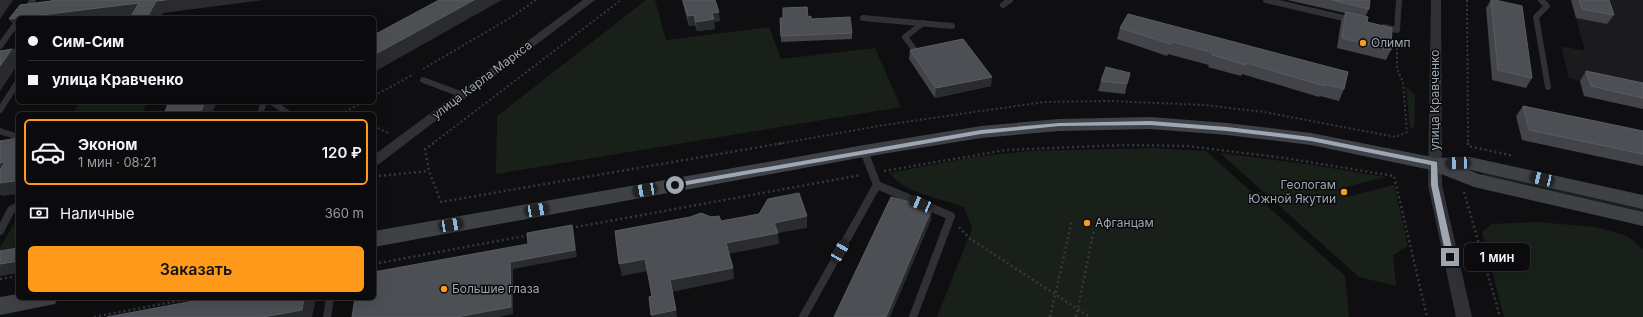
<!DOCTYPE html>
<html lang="ru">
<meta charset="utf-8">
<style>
:root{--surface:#0b0b0d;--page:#19191b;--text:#f1f3f6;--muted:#9a9b9d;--line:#2b2b2e;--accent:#fe9919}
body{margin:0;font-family:Inter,sans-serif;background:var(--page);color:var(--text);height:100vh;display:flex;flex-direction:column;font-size:15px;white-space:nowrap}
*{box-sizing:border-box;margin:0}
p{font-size:13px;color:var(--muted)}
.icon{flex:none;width:22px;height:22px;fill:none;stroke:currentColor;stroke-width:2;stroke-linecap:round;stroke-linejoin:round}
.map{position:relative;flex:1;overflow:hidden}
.drawer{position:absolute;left:16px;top:112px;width:360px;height:188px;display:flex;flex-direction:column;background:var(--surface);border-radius:6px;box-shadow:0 4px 16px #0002,0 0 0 1px var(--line)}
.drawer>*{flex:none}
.banner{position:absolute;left:16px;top:16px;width:360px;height:88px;border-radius:6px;box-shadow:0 4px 16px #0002,0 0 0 1px var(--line);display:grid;align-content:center;height:88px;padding:0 12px;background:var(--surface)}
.end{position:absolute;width:18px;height:18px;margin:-9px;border:5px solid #9fa7b3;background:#111;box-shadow:0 0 0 2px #111}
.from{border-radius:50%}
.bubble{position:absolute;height:28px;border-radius:6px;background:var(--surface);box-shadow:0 4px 16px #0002,0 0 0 1px var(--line);font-size:13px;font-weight:600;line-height:28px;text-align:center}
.car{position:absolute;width:12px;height:24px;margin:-12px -6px;border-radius:5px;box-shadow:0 0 3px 1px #0007;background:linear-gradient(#222 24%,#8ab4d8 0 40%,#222 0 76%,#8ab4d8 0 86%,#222 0)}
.banner b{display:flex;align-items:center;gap:14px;height:38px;font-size:15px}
.banner b+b{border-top:1px solid var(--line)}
.banner i{width:10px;height:10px;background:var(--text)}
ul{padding:7px 0 0;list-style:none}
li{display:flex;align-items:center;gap:12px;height:66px;margin:0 8px 6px;padding:0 4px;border:2px solid transparent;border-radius:6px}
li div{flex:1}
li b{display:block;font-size:15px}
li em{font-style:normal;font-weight:600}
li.active{border-color:var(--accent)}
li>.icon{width:36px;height:36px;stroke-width:1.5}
.pay{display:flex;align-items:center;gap:10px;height:44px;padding:0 12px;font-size:15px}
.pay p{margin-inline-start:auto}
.action{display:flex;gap:8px;margin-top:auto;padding:8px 12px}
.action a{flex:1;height:46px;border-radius:6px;background:var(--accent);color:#111;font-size:16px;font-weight:600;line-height:46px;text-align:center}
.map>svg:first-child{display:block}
</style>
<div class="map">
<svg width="1643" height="317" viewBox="0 0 1643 317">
<rect width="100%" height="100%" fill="#0f0f11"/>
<path fill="#1b1b1e" d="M1571,0H1643V109L1584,96L1580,81L1569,78L1561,46L1585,51Z"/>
<path fill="#192019" d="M646,0H655L666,40L769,27L781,59L875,48L901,107L496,174L497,116Z
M1406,87L1415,94L1414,128L1410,127Z
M86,102H147L143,111L121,114H73L79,103Z
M1153,148L1206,151L1345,276L1349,317H937L972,229L964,207C939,198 907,194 889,173L974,157L1029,151Z
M1220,153L1313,165L1385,177L1338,189L1347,197L1394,185L1408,246L1393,255L1396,286L1359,277Z
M1482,172L1643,208V213L1483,177Z
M18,217V255L0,258V248Z
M1536,222L1596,227L1627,236L1643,249V317H1504L1482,232L1492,224Z"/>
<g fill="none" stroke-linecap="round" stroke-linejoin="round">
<path stroke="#36383d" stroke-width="2" stroke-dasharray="2 2.5" stroke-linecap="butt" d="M1467,0L1468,144
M423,69L510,18L536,0
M374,96L414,74
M341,114L363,102
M374,126L390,134
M432,144L621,0
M778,144L884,125L1044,102L1110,101L1204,105L1264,112L1396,137L1407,132L1403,82L1397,69V40"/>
<path stroke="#36383d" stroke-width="2.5" stroke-dasharray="2 3" stroke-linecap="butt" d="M434,143L425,149L429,171L441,202L783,143
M1468,143V146L1514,156
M884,171L1006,150L1123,145L1187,146L1285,158L1394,176L1427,317
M379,176L429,171
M1464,192L1500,317
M959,227L969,238L1090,317
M571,228L861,175
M374,264L530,235
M0,279L18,276
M94,317L194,298
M1050,317L1072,220
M1076,317L1095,225"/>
<path stroke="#303136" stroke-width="6" d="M1266,0L1352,20
M1541,0L1547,6L1536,17L1548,87
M1003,5L1010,0
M25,11L33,0
M863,18L952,26
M1384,27L1397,30L1399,0
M0,46L18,21
M917,53L905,37L923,23
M0,54L18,51
M423,80L463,95
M272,102L289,114
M0,110L17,83
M260,114L264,102
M0,131L18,137"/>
<path stroke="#303136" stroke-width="8" d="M877,185L951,216L913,317
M0,231L11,210L18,206
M327,317L330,298
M803,317L877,185L864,151"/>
<path fill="#303136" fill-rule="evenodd" d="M583,0H595L379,164L374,165V155Z
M1431,0H1441L1442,185L1472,317H1456L1428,185Z"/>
<path fill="#3e4146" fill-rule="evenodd" d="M1150,117L1227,123L1311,133L1437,158L1470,157L1643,195V209L1466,169L1479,174L1643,212V226L1474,187L1431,170L1311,145L1227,135L1150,129L1059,131L981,138L864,157L374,247V231L864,145L981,126L1059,119Z
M18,294V298H58L55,304L0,315V297Z"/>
</g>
<path fill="#424449" d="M682,0H715L720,21L714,22L715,29L697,31L695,25L689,26Z
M1287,0H1370L1369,9L1365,17L1367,22L1391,50L1386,60L1337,48L1341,22L1345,13Z
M1491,0H1495L1532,78L1526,88L1492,80L1486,8Z
M1571,0H1609L1614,15L1607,24L1576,18Z
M783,8L808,17L811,19L852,33V39L781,42L780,18H783Z
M1120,28L1344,89L1339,101L1320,96L1319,97L1242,74L1241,76L1208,67L1209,65L1168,54L1167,56L1117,39Z
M910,50L991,86L935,98L909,59Z
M1586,71L1643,83V109L1584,96L1580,81Z
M1101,81L1127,84L1125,94L1098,91Z
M1523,106L1643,131V166L1522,140L1516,116Z"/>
<path fill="#292b2e" d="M0,0H13L0,19Z
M165,0H264L163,13L160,18H147L156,1Z
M474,0H502L374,72V55Z
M139,3L146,15L122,18H20Z
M719,12L720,21L714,22L715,29L697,31L696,22L712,13Z
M694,15L695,25L689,26L688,16Z
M18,18V31L9,19Z
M12,49L18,58V64L0,91V66Z
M992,77L991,86L935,98L936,88Z
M205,102H232L216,104L212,114H200Z
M5,162L0,176V163Z
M18,175V194L2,196L0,194V183Z
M932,208L931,220L890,317H886Z
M807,216V228L778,233L779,244L728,254L726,243L774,223Z
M572,225L574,232L577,257L513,269V314L499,317H457L510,262Z
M645,259L648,271L622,276L619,264Z
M18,261V273L0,276V264Z
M733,268L734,279L672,292L670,280Z
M304,298H316L312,317H263Z
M676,310L677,317H652L651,315Z"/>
<path fill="#4c4f54" stroke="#595d63" d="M52,0H165L156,1L147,18H130L139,3L9,19L20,5L51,1Z
M439,0H474L374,55V35Z
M683,0H715L719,12L712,13L714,19L696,22L694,15L688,16Z
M1332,0H1370L1369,9Z
M1491,0H1495L1522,6L1532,78L1498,70Z
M1579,0H1609L1614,15L1582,9Z
M807,7L808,17L811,16V19L850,17L852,33L781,36L780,18H783V8Z
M1346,12L1368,17L1367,22L1392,28L1391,50L1342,38Z
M1128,14L1348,72L1344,89L1324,84V86L1247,63L1246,65L1212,55L1213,53L1172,42L1171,44L1120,28Z
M963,39L992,77L936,88L910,50Z
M12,49L0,66V51Z
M1106,67L1130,73L1127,84L1101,81Z
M1586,71L1643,83V98L1591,86Z
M169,102H205L200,114H164Z
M1523,106L1643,131V154L1529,130Z
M18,138V175L15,181L0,183V170L5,162L0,163V141Z
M799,193L807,216L774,223L778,233L726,243L733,268L670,280L676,310L651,315L649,297L652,296L645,259L619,264L615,231L690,217L701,213L711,217L719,216L721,221L759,214L768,199Z
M891,197L932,208L886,317H834Z
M572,225L575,250L510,262L511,307L457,317H352L355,298H374V272L528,244L527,233Z
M18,248V261L0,264V251Z
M210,298H304L302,310L263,317H107Z"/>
<path fill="#9fa7b3" d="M1150,121L1227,127L1311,137L1437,162L1438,185L1454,257L1450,259L1446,257L1431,185V165L1311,141L1227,131L1150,125L1059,126L981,134L675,187L672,185L675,183L981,130L1059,123Z"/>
<g fill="#fe9919" stroke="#0a0a0b" stroke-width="1.5">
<circle cx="1363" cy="43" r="4"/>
<circle cx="1344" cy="192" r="4"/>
<circle cx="1087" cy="223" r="4"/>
<circle cx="444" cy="289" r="4"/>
</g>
<g text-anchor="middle" stroke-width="3" stroke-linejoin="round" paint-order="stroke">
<g font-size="12" fill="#9fa7b3" stroke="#0a0a0b" text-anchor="start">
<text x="1371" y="47">Олимп</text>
<text x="1336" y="189" text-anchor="end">Геологам<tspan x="1336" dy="14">Южной Якутии</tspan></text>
<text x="1095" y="227">Афганцам</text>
<text x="452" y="293">Большие глаза</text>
</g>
<g font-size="12" fill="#9fa7b3" stroke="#0a0a0b">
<text transform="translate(482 80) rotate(-37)" y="4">улица Карла Маркса</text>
<text transform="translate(1435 100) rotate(-90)" y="4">улица Кравченко</text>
</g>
</g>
</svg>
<i class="end from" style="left:675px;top:185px"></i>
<i class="end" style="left:1450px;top:257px"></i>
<div class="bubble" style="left:1464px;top:243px;width:66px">1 мин</div>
<i class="car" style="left:1458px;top:163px;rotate:268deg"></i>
<i class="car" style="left:1542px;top:179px;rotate:283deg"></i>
<i class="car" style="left:645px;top:190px;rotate:260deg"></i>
<i class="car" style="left:921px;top:204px;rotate:293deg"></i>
<i class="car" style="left:537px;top:210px;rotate:80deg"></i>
<i class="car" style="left:451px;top:225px;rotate:80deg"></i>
<i class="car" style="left:840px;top:251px;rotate:30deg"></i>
<div class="banner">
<b><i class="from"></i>Сим-Сим</b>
<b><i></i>улица Кравченко</b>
</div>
<section class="drawer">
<ul>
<li class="active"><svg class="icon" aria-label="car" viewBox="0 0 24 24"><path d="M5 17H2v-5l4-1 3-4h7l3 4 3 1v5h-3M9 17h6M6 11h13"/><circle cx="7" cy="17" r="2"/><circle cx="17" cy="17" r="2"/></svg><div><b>Эконом</b><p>1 мин · 08:21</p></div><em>120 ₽</em></li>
</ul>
<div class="pay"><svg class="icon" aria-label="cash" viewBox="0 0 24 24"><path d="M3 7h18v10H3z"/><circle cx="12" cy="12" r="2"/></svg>Наличные<p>360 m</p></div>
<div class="action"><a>Заказать</a></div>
</section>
</div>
